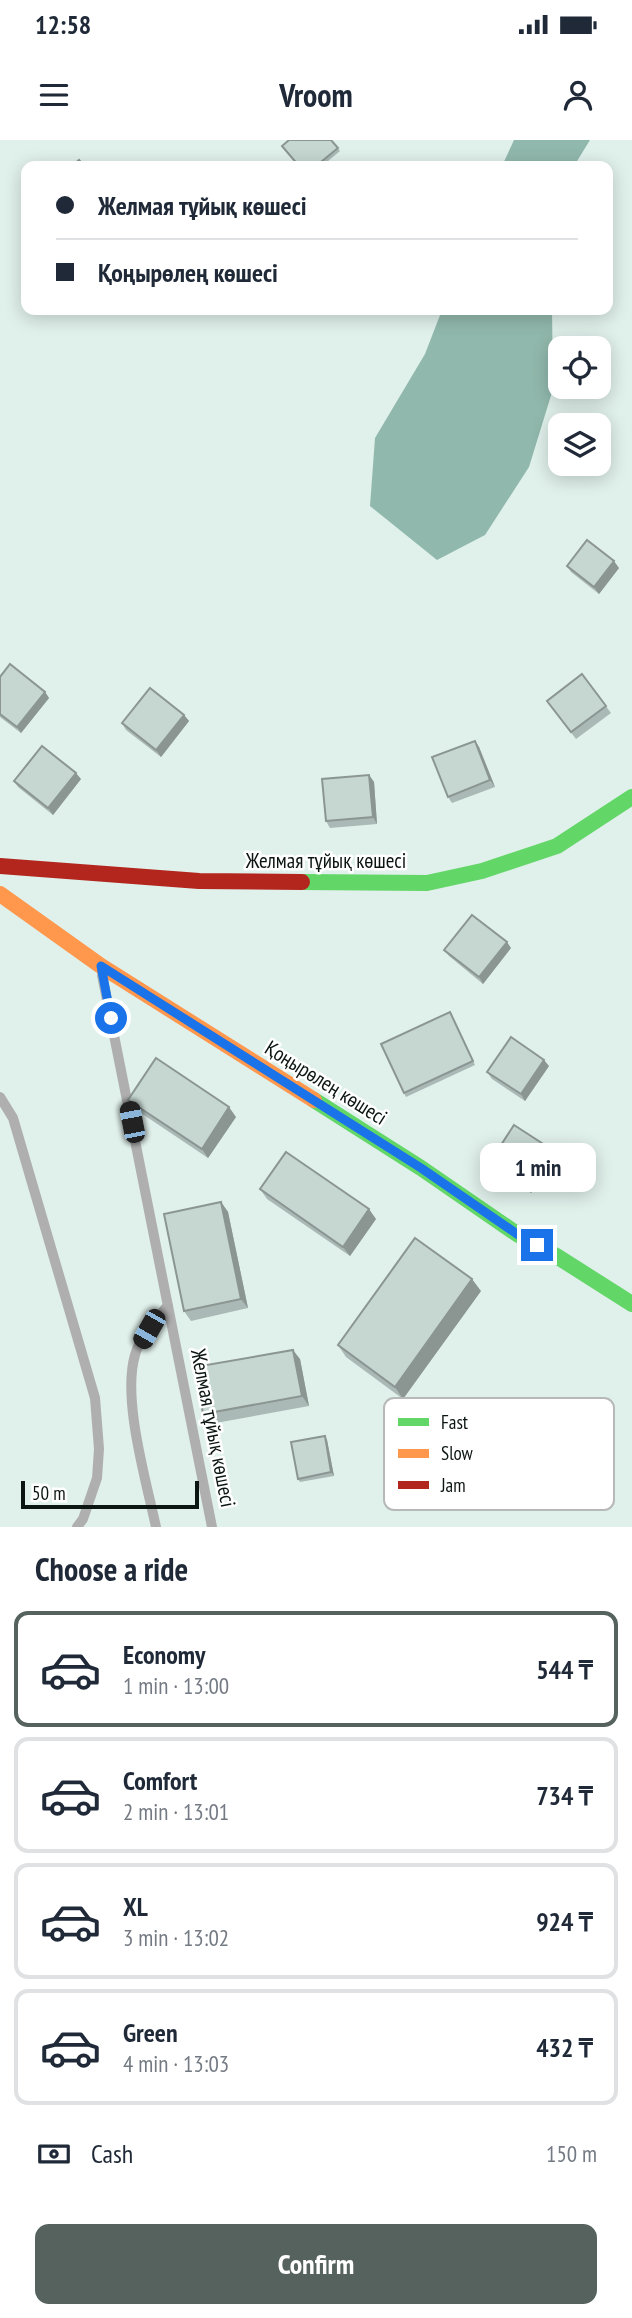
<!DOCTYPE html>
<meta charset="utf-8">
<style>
:root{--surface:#fff;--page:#f2f2f3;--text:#1f2937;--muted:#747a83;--line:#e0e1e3;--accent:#56625e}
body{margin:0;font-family:"PT Sans Narrow",sans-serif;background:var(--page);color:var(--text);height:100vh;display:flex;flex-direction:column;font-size:26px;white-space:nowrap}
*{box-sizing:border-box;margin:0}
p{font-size:23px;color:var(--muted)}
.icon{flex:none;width:38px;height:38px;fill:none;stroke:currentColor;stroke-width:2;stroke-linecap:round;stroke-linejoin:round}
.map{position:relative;height:1387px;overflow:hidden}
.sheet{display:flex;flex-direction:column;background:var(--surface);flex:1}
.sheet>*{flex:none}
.guide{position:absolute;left:21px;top:21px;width:592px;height:154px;border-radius:14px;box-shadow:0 4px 18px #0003;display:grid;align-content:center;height:154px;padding:0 35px;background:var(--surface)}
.controls{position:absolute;left:548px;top:196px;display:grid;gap:14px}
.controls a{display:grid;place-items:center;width:63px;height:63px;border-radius:14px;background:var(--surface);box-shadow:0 4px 18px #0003;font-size:35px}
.scale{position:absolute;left:21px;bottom:18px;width:178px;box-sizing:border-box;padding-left:7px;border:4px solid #0b1512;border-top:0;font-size:19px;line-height:24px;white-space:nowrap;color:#0b1512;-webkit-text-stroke:5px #fff;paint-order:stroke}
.end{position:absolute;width:32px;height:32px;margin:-16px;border:9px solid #1a73e8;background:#fff;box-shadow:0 0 0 4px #fff}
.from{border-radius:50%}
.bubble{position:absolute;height:49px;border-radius:14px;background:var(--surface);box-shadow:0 4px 18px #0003;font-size:23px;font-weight:600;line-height:49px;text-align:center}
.car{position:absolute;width:21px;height:42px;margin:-21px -10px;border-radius:9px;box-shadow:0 0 5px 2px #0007;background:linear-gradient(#222 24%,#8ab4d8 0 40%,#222 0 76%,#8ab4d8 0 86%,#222 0)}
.guide b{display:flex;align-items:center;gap:24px;height:66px;font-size:26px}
.guide b+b{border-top:2px solid var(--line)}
.guide i{width:18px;height:18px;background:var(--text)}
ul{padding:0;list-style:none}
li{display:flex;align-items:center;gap:21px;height:116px;margin:0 14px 10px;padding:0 21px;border:4px solid var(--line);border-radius:14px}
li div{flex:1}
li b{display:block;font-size:26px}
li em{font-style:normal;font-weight:600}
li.on{border-color:var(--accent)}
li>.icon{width:63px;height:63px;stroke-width:1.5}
h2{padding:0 35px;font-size:32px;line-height:84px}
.pay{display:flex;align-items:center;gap:18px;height:77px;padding:0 35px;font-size:26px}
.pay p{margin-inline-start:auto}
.button{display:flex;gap:14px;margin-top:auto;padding:14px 35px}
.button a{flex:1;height:80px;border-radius:14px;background:var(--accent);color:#fff;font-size:28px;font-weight:600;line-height:80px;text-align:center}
.status{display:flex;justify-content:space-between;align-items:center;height:49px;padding:0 35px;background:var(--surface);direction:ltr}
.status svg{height:19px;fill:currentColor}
header{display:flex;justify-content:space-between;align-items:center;height:91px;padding:0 35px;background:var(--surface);font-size:32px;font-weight:600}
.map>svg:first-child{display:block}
</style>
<div class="status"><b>12:58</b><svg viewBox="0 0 49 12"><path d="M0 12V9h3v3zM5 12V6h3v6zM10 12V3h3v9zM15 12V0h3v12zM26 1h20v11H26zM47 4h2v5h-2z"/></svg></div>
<header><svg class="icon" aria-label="menu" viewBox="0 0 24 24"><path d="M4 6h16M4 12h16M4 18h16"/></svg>Vroom<svg class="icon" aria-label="person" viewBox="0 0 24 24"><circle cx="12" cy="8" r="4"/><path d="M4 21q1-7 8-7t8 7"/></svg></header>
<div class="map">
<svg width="632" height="1387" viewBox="0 0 632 1387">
<rect width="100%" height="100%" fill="#e0f0eb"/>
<path fill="#91b8ac" d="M514,0H590L574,26H502Z
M442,170H552L553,249L529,327L485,395L437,420L370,366L375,298L425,214Z"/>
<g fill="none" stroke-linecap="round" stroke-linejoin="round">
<path stroke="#b0afb0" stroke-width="10" d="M102,835L212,1387
M0,957L13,978L95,1258L99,1309L97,1338L83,1379L77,1387
M156,1387C146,1340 122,1259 135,1215C140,1196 156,1180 168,1165"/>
<path stroke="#63d668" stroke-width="16" d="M302,742L427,743L482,731L557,706L632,657
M314,960L421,1028L517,1094L558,1117L632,1164"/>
<path stroke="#ff974d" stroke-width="16" d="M0,754L101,826L314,960"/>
<path stroke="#b3261e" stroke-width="16" d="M0,726L199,741L302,742"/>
</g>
<path fill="#aab9b5" d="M331,0L340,11L322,26H299Z
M567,426L619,428L599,454L571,432Z
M582,534L611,573L576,599L547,561Z
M0,537L45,552L49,558L21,593L0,577Z
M184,575L189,581L161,617L126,590L122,583Z
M475,601L479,607L495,647L452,663L448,657Z
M369,635L374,642L377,684L330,688L326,681Z
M81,639L53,675L18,647L14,641Z
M511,808L483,844L449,816L444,810Z
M452,876L475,925L406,957L404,953Z
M549,926L525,961L492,939L487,932Z
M128,960L236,977L208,1018L135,969Z
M551,1009L555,1016L531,1053L494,1028L490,1022Z
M260,1049L376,1079L350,1116L267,1059Z
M221,1062L228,1072L248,1168L191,1181L184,1171Z
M481,1151L403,1259L346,1217L338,1205Z
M300,1219L309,1266L210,1284L203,1274Z
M327,1300L334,1336L300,1342L298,1339Z"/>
<path fill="#8b9693" d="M614,421L619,428L599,454L594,447Z
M45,552L49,558L21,593L17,587Z
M184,575L189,581L161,617L156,610Z
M475,601L479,607L495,647L490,640Z
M76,633L81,639L53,675L48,668Z
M369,635L374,642L377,684L373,677Z
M507,802L511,808L483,844L479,837Z
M544,920L549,926L525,961L521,954Z
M229,967L236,977L208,1018L202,1009Z
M551,1009L555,1016L531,1053L526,1046Z
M221,1062L228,1072L248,1168L241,1159Z
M369,1069L376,1079L350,1116L343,1107Z
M472,1139L481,1151L403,1259L395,1247Z
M293,1210L300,1219L309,1266L302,1256Z
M325,1296L327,1300L334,1336L331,1332Z"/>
<path fill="#c6d7d2" stroke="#8b9693" stroke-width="2" d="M289,0H331L338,8L316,26H299L282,6Z
M79,20L84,26H72Z
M587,400L614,421L594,447L567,426Z
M10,524L45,552L17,587L0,574V537Z
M582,534L606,566L571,592L547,561Z
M150,548L184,575L156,610L122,583Z
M475,601L490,640L448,657L432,617Z
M42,606L76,633L48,668L14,641Z
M369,635L373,677L326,681L322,639Z
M472,775L507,802L479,837L444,810Z
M450,872L473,921L404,953L381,904Z
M511,897L544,920L521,954L487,932Z
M156,918L229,967L202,1009L128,960Z
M514,985L551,1009L526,1046L490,1022Z
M286,1012L369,1069L343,1107L260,1049Z
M221,1062L241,1159L184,1171L164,1074Z
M415,1098L472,1139L395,1247L338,1205Z
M293,1210L302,1256L203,1274L195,1227Z
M325,1296L331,1332L298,1339L291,1302Z"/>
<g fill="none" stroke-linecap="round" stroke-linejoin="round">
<path stroke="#1a73e8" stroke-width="9" d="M111,878L101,826L421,1028L517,1094L537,1105"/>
</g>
<g text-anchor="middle" stroke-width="5" stroke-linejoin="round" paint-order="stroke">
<g font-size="21" fill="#0b1512" stroke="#fff">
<text x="326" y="728">Желмая тұйық көшесі</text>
<text transform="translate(326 943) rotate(32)" y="7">Қоңырөлең көшесі</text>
<text transform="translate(213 1288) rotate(79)" y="7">Желмая тұйық көшесі</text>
</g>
</g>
<rect x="384" y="1258" width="230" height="112" rx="10" fill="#fff" stroke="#b6b9b8" stroke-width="2"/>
<rect x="398" y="1278" width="31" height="8" fill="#63d668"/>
<rect x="398" y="1309" width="31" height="9" fill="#ff974d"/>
<rect x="398" y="1341" width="31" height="8" fill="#b3261e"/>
<g font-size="19" fill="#0b1512">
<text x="441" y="1289">Fast</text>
<text x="441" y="1320">Slow</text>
<text x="441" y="1352">Jam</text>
</g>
</svg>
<div class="controls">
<a><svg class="icon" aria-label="locate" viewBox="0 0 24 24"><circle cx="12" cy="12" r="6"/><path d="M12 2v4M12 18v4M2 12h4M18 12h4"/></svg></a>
<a><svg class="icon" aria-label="layers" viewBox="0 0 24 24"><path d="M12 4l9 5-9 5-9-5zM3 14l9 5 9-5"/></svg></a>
</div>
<div class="scale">50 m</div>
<i class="end from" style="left:111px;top:878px"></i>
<i class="end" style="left:537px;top:1105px"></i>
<div class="bubble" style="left:480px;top:1003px;width:116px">1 min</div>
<i class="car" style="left:132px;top:982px;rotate:349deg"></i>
<i class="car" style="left:149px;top:1189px;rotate:210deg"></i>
<div class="guide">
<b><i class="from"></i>Желмая тұйық көшесі</b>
<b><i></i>Қоңырөлең көшесі</b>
</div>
</div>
<section class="sheet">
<h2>Choose a ride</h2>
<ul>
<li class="on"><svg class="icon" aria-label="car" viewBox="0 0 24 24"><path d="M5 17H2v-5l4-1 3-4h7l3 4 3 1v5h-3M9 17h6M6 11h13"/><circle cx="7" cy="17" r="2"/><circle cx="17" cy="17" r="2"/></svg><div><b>Economy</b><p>1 min · 13:00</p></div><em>544 ₸</em></li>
<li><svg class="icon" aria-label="car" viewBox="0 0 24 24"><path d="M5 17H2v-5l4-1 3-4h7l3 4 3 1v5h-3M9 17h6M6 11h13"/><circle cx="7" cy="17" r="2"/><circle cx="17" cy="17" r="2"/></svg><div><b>Comfort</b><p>2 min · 13:01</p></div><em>734 ₸</em></li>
<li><svg class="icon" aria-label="car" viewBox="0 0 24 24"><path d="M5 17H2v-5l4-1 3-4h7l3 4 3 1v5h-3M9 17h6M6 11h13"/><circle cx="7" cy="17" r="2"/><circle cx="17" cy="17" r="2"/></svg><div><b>XL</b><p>3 min · 13:02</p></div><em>924 ₸</em></li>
<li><svg class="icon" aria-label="car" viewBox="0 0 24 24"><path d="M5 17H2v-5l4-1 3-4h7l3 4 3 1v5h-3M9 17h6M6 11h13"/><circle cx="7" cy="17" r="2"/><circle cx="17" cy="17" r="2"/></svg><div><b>Green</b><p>4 min · 13:03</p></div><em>432 ₸</em></li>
</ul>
<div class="pay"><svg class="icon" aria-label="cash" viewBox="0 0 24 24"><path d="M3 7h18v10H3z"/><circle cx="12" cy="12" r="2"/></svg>Cash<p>150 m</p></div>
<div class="button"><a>Confirm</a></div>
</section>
